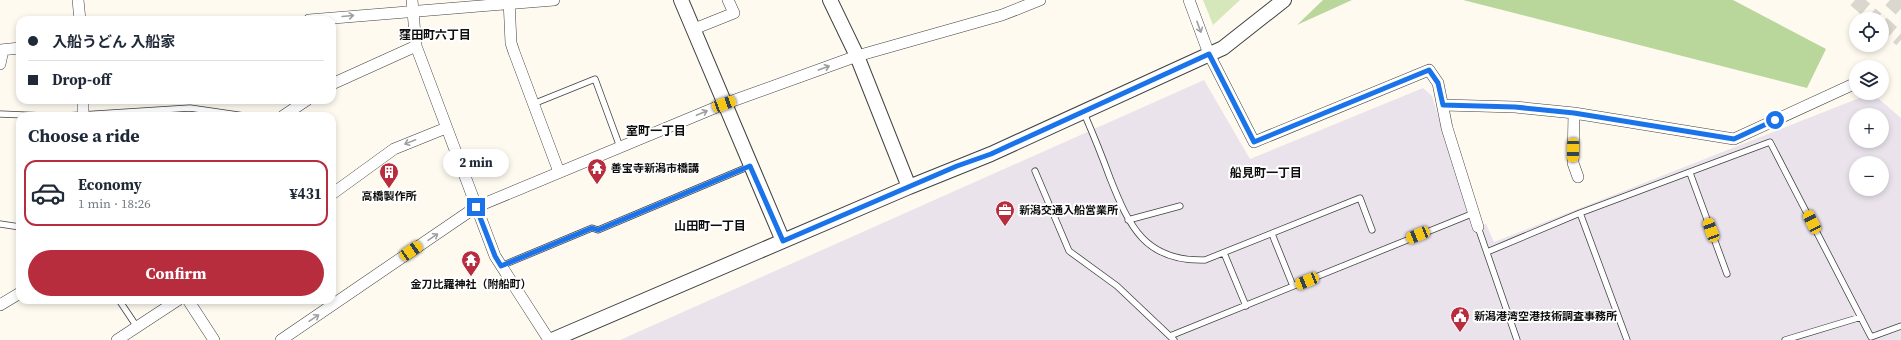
<!DOCTYPE html>
<meta charset="utf-8">
<style>
:root{--surface:#fff;--page:#f6f6f7;--text:#1f2937;--muted:#747a83;--line:#e0e1e3;--accent:#b72d3d}
body{margin:0;font-family:"Source Serif 4","Noto Sans JP",serif;background:var(--page);color:var(--text);height:100vh;display:flex;flex-direction:column;font-size:15px;white-space:nowrap}
*{box-sizing:border-box;margin:0}
p{font-size:13px;color:var(--muted)}
.icon{flex:none;width:22px;height:22px;fill:none;stroke:currentColor;stroke-width:2;stroke-linecap:round;stroke-linejoin:round}
.map{position:relative;flex:1;overflow:hidden}
.side{position:absolute;left:16px;top:112px;width:320px;height:192px;display:flex;flex-direction:column;background:var(--surface);border-radius:12px;box-shadow:0 2px 6px #0003}
.side>*{flex:none}
.banner{position:absolute;left:16px;top:16px;width:320px;height:88px;border-radius:12px;box-shadow:0 2px 6px #0003;display:grid;align-content:center;height:88px;padding:0 12px;background:var(--surface)}
.buttons{position:absolute;left:1849px;top:12px;display:grid;gap:8px}
.buttons a{display:grid;place-items:center;width:40px;height:40px;border-radius:50%;background:var(--surface);box-shadow:0 2px 6px #0003;font-size:20px}
.end{position:absolute;width:18px;height:18px;margin:-9px;border:5px solid #1a73e8;background:#fff;box-shadow:0 0 0 2px #fff}
.from{border-radius:50%}
.bubble{position:absolute;height:28px;border-radius:14px;background:var(--surface);box-shadow:0 2px 6px #0003;font-size:13px;font-weight:700;line-height:28px;text-align:center}
.car{position:absolute;width:12px;height:24px;margin:-12px -6px;border-radius:5px;box-shadow:0 0 3px 1px #0007;background:linear-gradient(#f5c518 24%,#345 0 40%,#f5c518 0 76%,#345 0 86%,#f5c518 0)}
.banner b{display:flex;align-items:center;gap:14px;height:38px;font-size:15px}
.banner b+b{border-top:1px solid var(--line)}
.banner i{width:10px;height:10px;background:var(--text)}
ul{padding:0;list-style:none}
li{display:flex;align-items:center;gap:12px;height:66px;margin:0 8px 6px;padding:0 4px;border:2px solid transparent;border-radius:12px}
li div{flex:1}
li b{display:block;font-size:15px}
li em{font-style:normal;font-weight:700}
li.on{border-color:var(--accent)}
li>.icon{width:36px;height:36px;stroke-width:1.5}
h2{padding:0 12px;font-size:18px;line-height:48px}
.cta{display:flex;gap:8px;margin-top:auto;padding:8px 12px}
.cta a{flex:1;height:46px;border-radius:24px;background:var(--accent);color:#fff;font-size:16px;font-weight:700;line-height:46px;text-align:center}
.map>svg:first-child{display:block}
</style>
<div class="map">
<svg width="1901" height="340" viewBox="0 0 1901 340">
<rect width="100%" height="100%" fill="#fefaf0"/>
<path fill="#eae3ec" fill-rule="evenodd" d="M1204,80L1250,159L1423,88L1432,96L1472,229L1486,224L1494,242L1872,93L1901,118V340H620ZM1856,115H1882V141H1856ZM1856,163H1882V189H1856Z"/>
<path fill="#d5e7bb" d="M1203,0H1240L1213,25Z"/>
<path fill="#bad79b" d="M1323,0H1352L1297,25Z
M1463,0H1733L1826,49L1807,88Z"/>
<g fill="none" stroke-linecap="round" stroke-linejoin="round">
<path stroke="#dad7ce" stroke-width="14" stroke-dasharray="14 7" stroke-linecap="butt" d="M1855,0L1877,19
M1890,0L1901,10
M1882,23L1901,40"/>
<defs>
<path id="service" d="M533,104L595,79L620,147
M1084,113C1093,134 1102,156 1110,178C1129,226 1145,262 1205,260L1360,198L1372,230
M0,114L49,116
M64,116L190,108L245,116
M1035,171L1069,251L1117,286L1174,340
M1690,173L1727,274
M1580,213L1627,340
M1128,220L1180,206
M0,224L20,227
M1478,227L1517,340
M1272,234L1293,286
M1487,252L1580,213L1770,142L1871,337L1901,326
M1224,253L1246,306
M501,266L592,228L598,230L750,166
M119,300L137,327
M1170,336L1474,213
M1785,340L1861,317"/>
<path id="minor" d="M78,0L80,20
M412,0L416,46L495,256L549,340
M509,0L511,43L514,52L559,172
M1189,0L1209,54L1254,142L1429,70L1438,83L1447,128L1478,227
M309,20L554,0
M694,29L734,13L728,0
M0,50L20,48
M0,64L3,50
M332,84L416,46
M83,100V116
M1443,105L1515,107L1574,113L1573,163L1578,177
M1574,113L1734,139L1856,83
M283,116L307,100
M332,194L394,149L446,128
M188,300L214,340
M0,305L20,293
M117,340L178,300
M281,340L476,207L724,104L857,56L1002,15L1040,0"/>
<path id="tertiary" d="M681,0L783,241
M830,0L857,56L909,187
M552,340L909,187L991,154L1223,48L1284,0"/>
</defs>
<use href="#service" stroke="#414141" stroke-width="7"/>
<use href="#minor" stroke="#414141" stroke-width="12"/>
<use href="#tertiary" stroke="#414141" stroke-width="16"/>
<use href="#service" stroke="#fff" stroke-width="5.5"/>
<use href="#minor" stroke="#fff" stroke-width="11"/>
<use href="#tertiary" stroke="#fff" stroke-width="14"/>
</g>
<defs><path id="oneway-shaft" d="M-6 0H5M1.5-3L5.5 0L1.5 3" fill="none" stroke-width="1.6" stroke-linecap="round" stroke-linejoin="round"/></defs>
<g stroke="#9f9f9f">
<use href="#oneway-shaft" transform="translate(348 16) rotate(-5)"/>
<use href="#oneway-shaft" transform="translate(1199 27) rotate(70)"/>
<use href="#oneway-shaft" transform="translate(824 68) rotate(-20)"/>
<use href="#oneway-shaft" transform="translate(702 113) rotate(-23)"/>
<use href="#oneway-shaft" transform="translate(410 142) rotate(158)"/>
<use href="#oneway-shaft" transform="translate(433 237) rotate(-34)"/>
<use href="#oneway-shaft" transform="translate(314 318) rotate(-34)"/>
</g>
<g fill="none" stroke-linecap="round" stroke-linejoin="round">
<path stroke="#1a73e8" stroke-width="5" d="M476,207L495,256L501,266L592,228L598,230L750,166L783,241L957,166L991,154L1209,54L1254,142L1429,70L1438,83L1443,105L1515,107L1574,113L1734,139L1775,120"/>
</g>
<defs>
<symbol id="temple-pin" viewBox="-11 -11 22 30"><path d="M0 17L-7.5 6A9.5 9.5 0 1 1 7.5 6Z" fill="#b72d3d" stroke="#fff"/><path d="M0-6L5-2H3V0L6.5 2.5H4V6H1.5V3h-3V6H-4V2.5H-6.5L-3 0V-2H-5Z" fill="#fff"/></symbol>
<symbol id="building-pin" viewBox="-11 -11 22 30"><path d="M0 17L-7.5 6A9.5 9.5 0 1 1 7.5 6Z" fill="#b72d3d" stroke="#fff"/><path d="M-4-6H4V6H1V3H-1V6H-4ZM-2.5-4.3h1.7v1.8h-1.7ZM.8-4.3h1.7v1.8H.8ZM-2.5-1h1.7V.8h-1.7ZM.8-1h1.7V.8H.8Z" fill="#fff"/></symbol>
<symbol id="office-pin" viewBox="-11 -11 22 30"><path d="M0 17L-7.5 6A9.5 9.5 0 1 1 7.5 6Z" fill="#b72d3d" stroke="#fff"/><path d="M-6-3h4V-5.5h4V-3h4V5H-6ZM-1-4.5V-3h2v-1.5ZM-6 0V1H6V0Z" fill="#fff"/></symbol>
<symbol id="civic-pin" viewBox="-11 -11 22 30"><path d="M0 17L-7.5 6A9.5 9.5 0 1 1 7.5 6Z" fill="#b72d3d" stroke="#fff"/><path d="M-.6-6.5H3V-4.5H.6V-3L4-1V1h2V6H-6V1h2V-1L-.6-3ZM-1.2 2.5V6h2.4V2.5Z" fill="#fff"/></symbol>
</defs>
<g fill-rule="evenodd">
<use href="#temple-pin" x="586" y="157" width="22" height="30"/>
<use href="#building-pin" x="378" y="161" width="22" height="30"/>
<use href="#office-pin" x="994" y="199" width="22" height="30"/>
<use href="#temple-pin" x="460" y="249" width="22" height="30"/>
<use href="#civic-pin" x="1449" y="305" width="22" height="30"/>
</g>
<g text-anchor="middle" stroke-width="4" stroke-linejoin="round" paint-order="stroke">
<g font-size="11" font-weight="bold" fill="#0e0e0e" stroke="#fff" text-anchor="start">
<text x="611" y="172">善宝寺新潟市橋講</text>
<text x="389" y="200" text-anchor="middle">高橋製作所</text>
<text x="1019" y="214">新潟交通入船営業所</text>
<text x="471" y="288" text-anchor="middle">金刀比羅神社（附船町）</text>
<text x="1474" y="320">新潟港湾空港技術調査事務所</text>
</g>
<g font-size="12" font-weight="bold" fill="#0e0e0e" stroke="#fff">
<text x="435" y="39">窪田町六丁目</text>
<text x="656" y="135">室町一丁目</text>
<text x="1266" y="177">船見町一丁目</text>
<text x="710" y="230">山田町一丁目</text>
</g>
</g>
</svg>
<div class="buttons">
<a><svg class="icon" aria-label="locate" viewBox="0 0 24 24"><circle cx="12" cy="12" r="6"/><path d="M12 2v4M12 18v4M2 12h4M18 12h4"/></svg></a>
<a><svg class="icon" aria-label="layers" viewBox="0 0 24 24"><path d="M12 4l9 5-9 5-9-5zM3 14l9 5 9-5"/></svg></a>
<a>+</a>
<a>−</a>
</div>
<i class="end from" style="left:1775px;top:120px"></i>
<i class="end" style="left:476px;top:207px"></i>
<div class="bubble" style="left:443px;top:149px;width:66px">2 min</div>
<i class="car" style="left:724px;top:104px;rotate:70deg"></i>
<i class="car" style="left:1573px;top:150px;rotate:181deg"></i>
<i class="car" style="left:1812px;top:222px;rotate:333deg"></i>
<i class="car" style="left:1711px;top:230px;rotate:340deg"></i>
<i class="car" style="left:1418px;top:235px;rotate:248deg"></i>
<i class="car" style="left:411px;top:251px;rotate:56deg"></i>
<i class="car" style="left:1307px;top:281px;rotate:248deg"></i>
<div class="banner">
<b><i class="from"></i>入船うどん 入船家</b>
<b><i></i>Drop-off</b>
</div>
<section class="side">
<h2>Choose a ride</h2>
<ul>
<li class="on"><svg class="icon" aria-label="car" viewBox="0 0 24 24"><path d="M5 17H2v-5l4-1 3-4h7l3 4 3 1v5h-3M9 17h6M6 11h13"/><circle cx="7" cy="17" r="2"/><circle cx="17" cy="17" r="2"/></svg><div><b>Economy</b><p>1 min · 18:26</p></div><em>¥431</em></li>
</ul>
<div class="cta"><a>Confirm</a></div>
</section>
</div>
